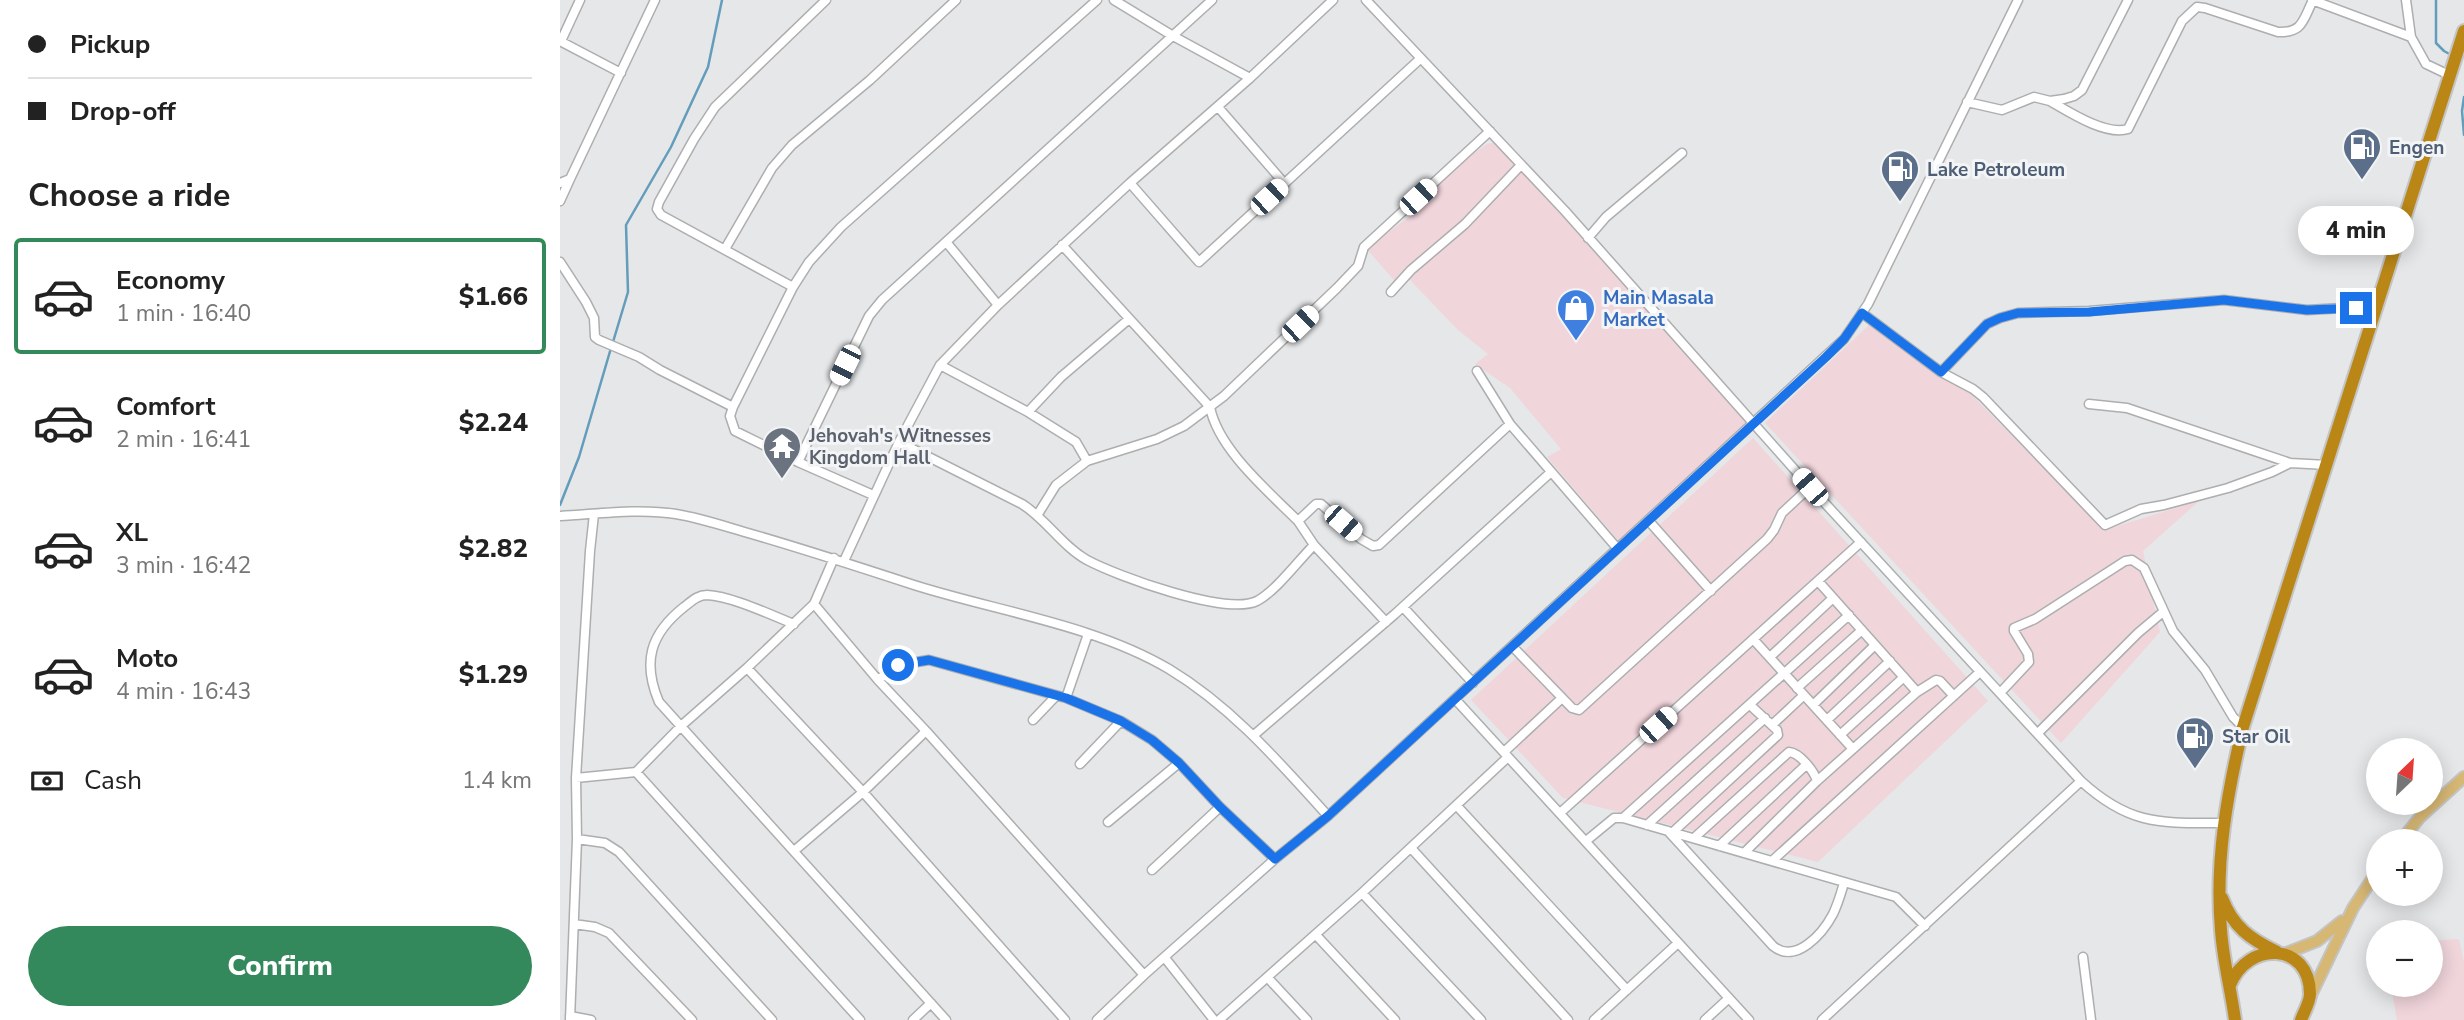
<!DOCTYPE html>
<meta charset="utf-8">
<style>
:root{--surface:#fff;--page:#f2f2f2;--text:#222;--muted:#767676;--line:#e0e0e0;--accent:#34895c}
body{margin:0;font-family:"Nunito Sans",sans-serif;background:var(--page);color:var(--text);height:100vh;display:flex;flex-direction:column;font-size:26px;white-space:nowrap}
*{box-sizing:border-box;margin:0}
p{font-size:23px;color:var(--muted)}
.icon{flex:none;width:38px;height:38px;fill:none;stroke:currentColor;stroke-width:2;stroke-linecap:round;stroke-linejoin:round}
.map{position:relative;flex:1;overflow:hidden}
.panel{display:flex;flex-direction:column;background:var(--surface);width:560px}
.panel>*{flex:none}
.hud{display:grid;align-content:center;height:154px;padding:0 28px;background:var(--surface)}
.needle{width:46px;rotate:25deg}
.tools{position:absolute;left:1806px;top:738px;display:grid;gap:14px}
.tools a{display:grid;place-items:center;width:77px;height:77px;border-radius:50%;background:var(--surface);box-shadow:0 4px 18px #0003;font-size:35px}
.end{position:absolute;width:32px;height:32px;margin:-16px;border:9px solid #1a73e8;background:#fff;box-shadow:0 0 0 4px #fff}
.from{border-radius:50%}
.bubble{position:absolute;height:49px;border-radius:24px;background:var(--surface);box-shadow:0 4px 18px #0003;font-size:23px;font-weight:800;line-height:49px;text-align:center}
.car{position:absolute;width:21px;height:42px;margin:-21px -10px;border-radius:9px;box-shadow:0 0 5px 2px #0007;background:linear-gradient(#fff 24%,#345 0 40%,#fff 0 76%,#345 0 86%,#fff 0)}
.hud b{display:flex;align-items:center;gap:24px;height:66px;font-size:26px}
.hud b+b{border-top:2px solid var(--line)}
.hud i{width:18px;height:18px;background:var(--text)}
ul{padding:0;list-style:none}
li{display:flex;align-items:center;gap:21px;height:116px;margin:0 14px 10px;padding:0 14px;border:4px solid transparent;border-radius:7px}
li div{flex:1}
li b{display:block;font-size:26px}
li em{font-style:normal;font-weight:800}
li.selected{border-color:var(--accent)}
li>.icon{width:63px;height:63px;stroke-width:1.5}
h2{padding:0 28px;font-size:32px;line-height:84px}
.pay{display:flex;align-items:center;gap:18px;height:77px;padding:0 28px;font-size:26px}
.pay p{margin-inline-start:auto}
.primary-button{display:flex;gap:14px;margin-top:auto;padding:14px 28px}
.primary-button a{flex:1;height:80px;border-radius:42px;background:var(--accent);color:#fff;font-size:28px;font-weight:800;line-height:80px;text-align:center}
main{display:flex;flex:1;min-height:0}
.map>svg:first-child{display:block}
</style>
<main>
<section class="panel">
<div class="hud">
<b><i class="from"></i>Pickup</b>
<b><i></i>Drop-off</b>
</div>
<h2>Choose a ride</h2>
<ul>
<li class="selected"><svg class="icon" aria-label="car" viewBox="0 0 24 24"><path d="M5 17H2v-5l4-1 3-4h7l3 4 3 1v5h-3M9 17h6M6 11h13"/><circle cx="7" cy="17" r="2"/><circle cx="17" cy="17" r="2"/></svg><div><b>Economy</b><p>1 min · 16:40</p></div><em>$1.66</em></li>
<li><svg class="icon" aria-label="car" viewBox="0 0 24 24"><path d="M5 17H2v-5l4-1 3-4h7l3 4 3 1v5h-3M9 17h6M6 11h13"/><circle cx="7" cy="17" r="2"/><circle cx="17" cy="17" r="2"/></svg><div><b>Comfort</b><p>2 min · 16:41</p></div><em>$2.24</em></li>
<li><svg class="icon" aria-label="car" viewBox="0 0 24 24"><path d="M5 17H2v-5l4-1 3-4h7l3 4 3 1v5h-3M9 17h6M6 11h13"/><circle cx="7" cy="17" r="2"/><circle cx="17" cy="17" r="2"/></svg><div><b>XL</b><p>3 min · 16:42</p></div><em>$2.82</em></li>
<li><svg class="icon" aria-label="car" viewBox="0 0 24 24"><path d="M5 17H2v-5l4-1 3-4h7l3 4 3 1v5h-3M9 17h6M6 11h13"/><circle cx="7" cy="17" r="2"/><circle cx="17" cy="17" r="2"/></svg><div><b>Moto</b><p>4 min · 16:43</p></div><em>$1.29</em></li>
</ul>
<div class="pay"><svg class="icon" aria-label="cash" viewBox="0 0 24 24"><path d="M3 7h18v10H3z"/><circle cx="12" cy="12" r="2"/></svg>Cash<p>1.4 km</p></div>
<div class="primary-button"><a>Confirm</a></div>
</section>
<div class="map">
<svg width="1904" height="1020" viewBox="0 0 1904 1020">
<rect width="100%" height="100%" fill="#e6e7e9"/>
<path fill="#f0d5db" d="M941,141L1192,424L1063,546L987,457L1001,449L950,388L915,364L928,354L898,330L850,280L839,286L806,248L863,207L881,177L927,144Z
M1309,325L1410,393L1544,530L1639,501L1583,551L1600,632L1501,743L1205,423Z
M1193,438L1428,701L1258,862L1003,798L911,700Z
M1899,939L1904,962V1020H1837L1831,985H1871V941Z"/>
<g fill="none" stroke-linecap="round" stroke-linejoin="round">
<path stroke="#639dbb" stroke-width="2.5" d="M1876,0V43L1884,51L1893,56
M1904,97L1902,111L1904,135
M53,342L68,292L66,225L111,147L148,67L162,0
M0,505L19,457L51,348"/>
<defs>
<path id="minor" d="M554,0L613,36L690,78
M806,0L1005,211L1250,487L1521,781C1570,826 1601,823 1663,823
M1752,0L1851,37L1866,64L1889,75
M1846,0L1851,37
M0,41L61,73
M1,41L20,0
M1490,101C1509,112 1546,136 1568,129L1622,21L1637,7L1645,8L1718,32C1743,33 1743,20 1753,0
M1407,102L1442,110L1474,97L1490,101L1504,99L1514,96L1522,90L1568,0
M658,107L724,183
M0,183L10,179L95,0
M570,183L639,262L860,59
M0,201L10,179
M1028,238L1046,217L1122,153
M387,243L438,305
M502,245L650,407C658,449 708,491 738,521
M165,249L212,168L232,145L310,80L396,0
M0,262L26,302L34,318L35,337L39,340L79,357L100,370L173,407
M233,287L101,215L97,209L99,202L134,139L155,107L266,0
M831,292L851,270L905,224L961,165
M1302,313L1381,372L1413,389L1423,397L1545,525L1581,509L1604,505L1668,488L1712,472L1730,463
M380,365L468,412L516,442L527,461
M917,371L950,424L1057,548
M1381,372L1427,324L1440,318L1458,313L1529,311L1664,300L1747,310L1818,306
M1529,404L1567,408L1730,463L1767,465
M468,412L501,377L569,319
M339,442L462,504C486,519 502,546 527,560C557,576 666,616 697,601C717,590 738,561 754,545
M238,462L309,316L322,300L652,0
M313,495L238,462L175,431L170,416L173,407L233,287L249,262L281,227L537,0
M478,514L496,485L527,461L597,439L624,426L664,396L777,288L798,266L804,247L930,131
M0,516C38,514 79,508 116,514C140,518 164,526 188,533C244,549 299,567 354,585C436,611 535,625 609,669C672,707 719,762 768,816
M1088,520L1151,591
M274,558L254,604L187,668L303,792L505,1020
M284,561L339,442L380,365L438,305L570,183L690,78L773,0
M254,604L318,680L338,665L369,660L506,698L561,721L592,740L619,763L660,807L715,859
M843,607L913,683
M826,622L754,545L738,521L756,504H761L801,539L813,546L819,545L950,424
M234,624C211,615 171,596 147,595C137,595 131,602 124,607C90,634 82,662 99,702L386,1020
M1193,639L1293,749
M952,646L1012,708L1019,710L1207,539L1214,530L1222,513L1250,487
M1210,657L1273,598
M318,680L366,731L584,975
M1237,688L1302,630
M1357,692L1376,680L1380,681L1393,695
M1440,693L1469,662L1468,654L1454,631V628L1475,619L1565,561L1572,560L1584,568L1613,631L1645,670L1673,717L1683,727
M506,698L528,634
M895,699L1189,1020
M1253,705L1315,645
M473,720L496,696
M1267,720L1330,661
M1212,725L1244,695
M1478,733L1578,633L1603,612
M694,735L835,614L990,473
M1280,735L1344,677
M944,752L1002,698
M520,764L561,721
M76,772L300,1020
M16,778L76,772L121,726L187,668
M897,806L1067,990
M1000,813L1301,542
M1063,818L1289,615
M548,822L619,763
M1087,825L1205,718
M1108,831L1213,946C1236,965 1263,933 1273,914C1278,904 1281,893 1284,883
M1113,832L1218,735L1217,730L1190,705
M1134,838L1229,752C1240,753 1254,771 1257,781
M17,839L45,843L59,852L212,1020
M1026,841L1054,818H1063L1336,897L1365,926
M1159,846L1246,765
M851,848L1008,1020
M234,851L303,792L366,731
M1184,853L1257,781L1357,692L1258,581
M1212,861L1420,672
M592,870L660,807
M802,893L921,1020
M14,924L35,927L49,933L132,1020
M756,935L835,1020
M1523,957L1531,1020
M605,958L654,1020
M708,978L747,1020
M10,1016L31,1020
M10,1020L17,839L16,778L30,551L34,514
M353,1020L371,1003
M537,1020L584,975L715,859L768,816L1284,339L1308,304L1458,0
M659,1020L802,893L948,757
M1034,1020L1118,943
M1145,1020L1169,998
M1262,1020L1521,781"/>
<path id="major" d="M1840,842L1860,817L1904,777
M1724,954L1757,941L1782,921
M1750,997L1793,908L1818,870"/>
<path id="highway" d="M1662,898C1673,927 1690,939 1717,952
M1670,985C1688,940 1750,942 1750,994C1750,1002 1744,1012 1741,1020
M1675,1020C1671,990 1663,960 1661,930C1655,861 1667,794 1683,727L1904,31"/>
</defs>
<use href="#minor" stroke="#acaeaf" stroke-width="11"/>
<use href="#major" stroke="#c4c4c5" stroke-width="14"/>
<use href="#highway" stroke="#c4c4c5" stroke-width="16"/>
<use href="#minor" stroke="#fff" stroke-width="8"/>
<use href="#major" stroke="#d6b774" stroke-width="10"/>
<use href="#highway" stroke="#ba8717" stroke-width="12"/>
</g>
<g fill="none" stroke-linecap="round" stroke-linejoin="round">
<path stroke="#1a73e8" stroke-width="9" d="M338,665L369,660L506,698L561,721L592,740L619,763L660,807L715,859L768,816L1266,357L1284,339L1302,313L1381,372L1427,324L1440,318L1458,313L1529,312L1664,300L1747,310L1796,308"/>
</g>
<defs>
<symbol id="fuel-pin" viewBox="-11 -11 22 30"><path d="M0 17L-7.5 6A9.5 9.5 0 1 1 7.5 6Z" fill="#5c6f8a" stroke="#f3f4f6"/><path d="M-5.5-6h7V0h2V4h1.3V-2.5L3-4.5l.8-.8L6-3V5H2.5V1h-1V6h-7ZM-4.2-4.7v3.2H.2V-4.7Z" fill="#fff"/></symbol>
<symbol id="shop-pin" viewBox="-11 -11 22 30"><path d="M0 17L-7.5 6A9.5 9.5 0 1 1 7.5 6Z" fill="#3f7fe0" stroke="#f3f4f6"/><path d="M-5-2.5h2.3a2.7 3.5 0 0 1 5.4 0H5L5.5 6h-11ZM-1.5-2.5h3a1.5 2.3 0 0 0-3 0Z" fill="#fff"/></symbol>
<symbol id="temple-pin" viewBox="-11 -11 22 30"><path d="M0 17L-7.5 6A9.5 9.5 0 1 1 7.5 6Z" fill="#6b7280" stroke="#f3f4f6"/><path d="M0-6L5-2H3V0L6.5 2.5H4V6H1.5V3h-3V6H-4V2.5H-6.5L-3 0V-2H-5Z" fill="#fff"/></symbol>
</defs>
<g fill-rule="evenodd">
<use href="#fuel-pin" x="1780" y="125" width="44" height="60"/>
<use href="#fuel-pin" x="1318" y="147" width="44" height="60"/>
<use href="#shop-pin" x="994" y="286" width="44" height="60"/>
<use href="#temple-pin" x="200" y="424" width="44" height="60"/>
<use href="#fuel-pin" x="1613" y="714" width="44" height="60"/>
</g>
<g text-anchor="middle" stroke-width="6" stroke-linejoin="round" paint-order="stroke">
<g font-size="19" font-weight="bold" fill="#4e5e75" stroke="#f3f4f6" text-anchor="start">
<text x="1829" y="154">Engen</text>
<text x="1367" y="176">Lake Petroleum</text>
<text x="1662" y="743">Star Oil</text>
</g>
<g font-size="19" font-weight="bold" fill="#366cbe" stroke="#f3f4f6" text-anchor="start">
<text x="1043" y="304">Main Masala<tspan x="1043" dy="22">Market</tspan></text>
</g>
<g font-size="19" font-weight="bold" fill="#5b616d" stroke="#f3f4f6" text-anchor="start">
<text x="249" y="442">Jehovah's Witnesses<tspan x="249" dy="22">Kingdom Hall</tspan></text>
</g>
</g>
</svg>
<div class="tools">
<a><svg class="needle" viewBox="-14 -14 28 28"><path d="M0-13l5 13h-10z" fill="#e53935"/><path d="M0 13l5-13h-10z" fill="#767676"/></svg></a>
<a>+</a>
<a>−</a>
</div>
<i class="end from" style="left:338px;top:665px"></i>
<i class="end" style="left:1796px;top:308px"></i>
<div class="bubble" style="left:1738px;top:206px;width:116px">4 min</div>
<i class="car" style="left:709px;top:197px;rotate:47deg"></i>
<i class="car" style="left:858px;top:197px;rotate:47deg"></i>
<i class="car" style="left:740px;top:324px;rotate:46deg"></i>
<i class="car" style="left:285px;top:365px;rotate:206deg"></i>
<i class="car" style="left:1250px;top:487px;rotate:319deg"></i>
<i class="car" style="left:783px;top:523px;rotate:131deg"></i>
<i class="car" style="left:1098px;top:725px;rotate:48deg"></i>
</div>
</main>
